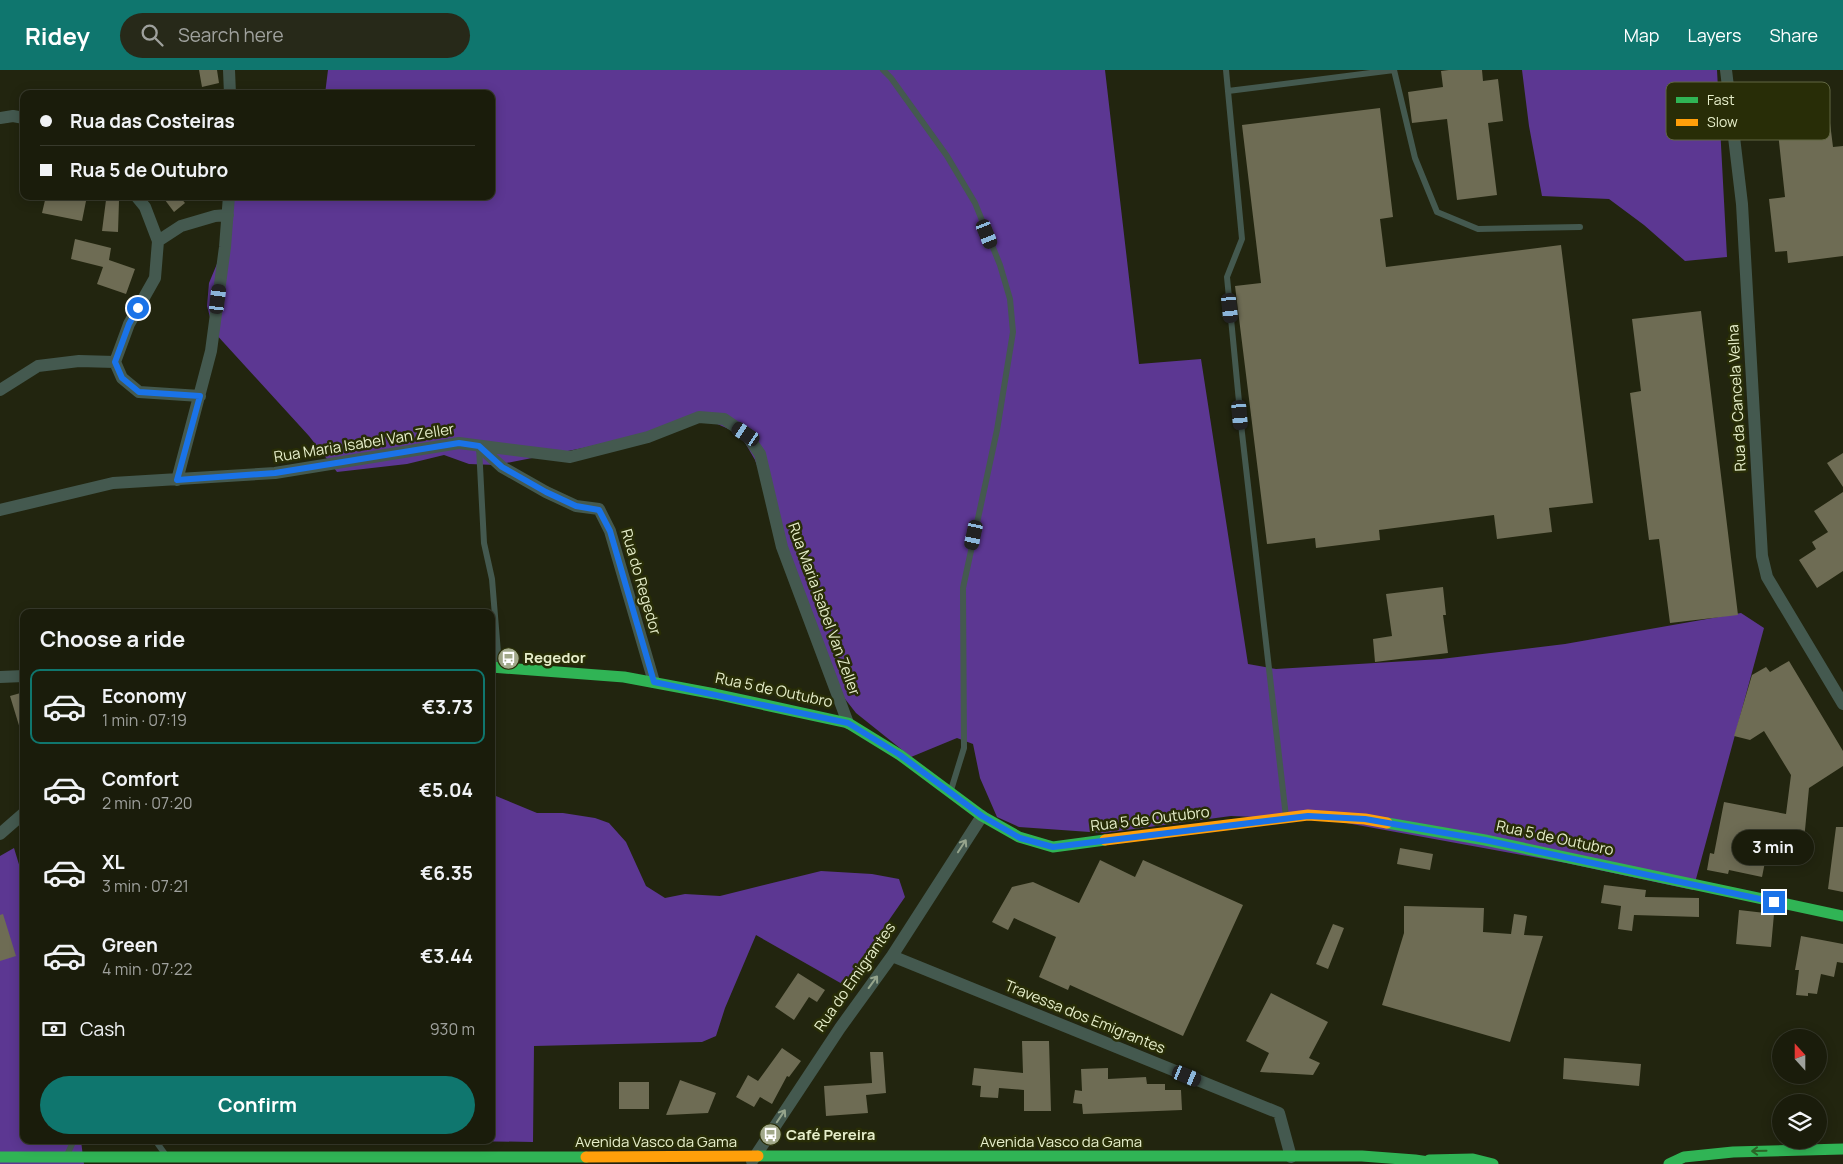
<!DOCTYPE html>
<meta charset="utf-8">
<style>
:root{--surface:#1a1c0b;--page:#272919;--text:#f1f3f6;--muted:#9fa19d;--line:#383a2c;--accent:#0f766e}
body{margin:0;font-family:Manrope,sans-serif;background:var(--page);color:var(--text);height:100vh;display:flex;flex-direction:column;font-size:19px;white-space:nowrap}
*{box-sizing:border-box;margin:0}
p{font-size:16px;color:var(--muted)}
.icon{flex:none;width:28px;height:28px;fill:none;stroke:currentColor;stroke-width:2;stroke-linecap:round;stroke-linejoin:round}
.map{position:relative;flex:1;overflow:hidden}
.details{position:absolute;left:20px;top:539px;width:475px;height:535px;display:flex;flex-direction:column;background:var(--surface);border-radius:10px;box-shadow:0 2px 12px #0003,0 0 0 1px var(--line)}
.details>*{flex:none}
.top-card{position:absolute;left:20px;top:20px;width:475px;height:110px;border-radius:10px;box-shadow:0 2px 12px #0003,0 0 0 1px var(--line);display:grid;align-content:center;height:110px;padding:0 20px;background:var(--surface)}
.needle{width:32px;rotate:339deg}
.tools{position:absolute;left:1772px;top:959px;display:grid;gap:10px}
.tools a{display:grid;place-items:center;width:55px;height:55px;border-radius:50%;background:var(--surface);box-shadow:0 2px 12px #0003,0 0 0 1px var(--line);font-size:25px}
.end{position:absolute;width:22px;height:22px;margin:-11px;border:6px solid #1a73e8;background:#fff;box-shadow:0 0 0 2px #fff}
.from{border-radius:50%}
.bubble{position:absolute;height:35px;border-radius:18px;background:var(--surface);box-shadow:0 2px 12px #0003,0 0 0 1px var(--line);font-size:16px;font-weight:700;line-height:35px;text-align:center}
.car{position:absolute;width:15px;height:30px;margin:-15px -8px;border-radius:6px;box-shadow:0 0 4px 1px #0007;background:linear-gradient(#222 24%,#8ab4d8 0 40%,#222 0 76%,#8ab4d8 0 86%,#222 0)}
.top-card b{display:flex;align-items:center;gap:18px;height:48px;font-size:19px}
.top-card b+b{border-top:1px solid var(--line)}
.top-card i{width:12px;height:12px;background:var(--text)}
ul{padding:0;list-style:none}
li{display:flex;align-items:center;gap:15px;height:75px;margin:0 10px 8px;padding:0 10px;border:2px solid transparent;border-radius:10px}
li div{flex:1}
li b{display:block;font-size:19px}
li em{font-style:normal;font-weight:700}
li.on{border-color:var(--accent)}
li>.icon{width:45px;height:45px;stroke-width:1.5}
h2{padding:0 20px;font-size:22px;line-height:60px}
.pay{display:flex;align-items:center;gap:12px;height:55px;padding:0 20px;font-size:19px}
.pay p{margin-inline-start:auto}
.action{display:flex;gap:10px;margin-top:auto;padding:10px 20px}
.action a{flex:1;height:58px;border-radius:30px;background:var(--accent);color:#fff;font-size:20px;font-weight:700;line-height:58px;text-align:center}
header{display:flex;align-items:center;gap:30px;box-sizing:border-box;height:70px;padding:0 25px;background:var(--accent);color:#fff}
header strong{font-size:24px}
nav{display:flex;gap:28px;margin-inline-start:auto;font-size:18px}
.search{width:350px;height:45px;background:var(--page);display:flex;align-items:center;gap:12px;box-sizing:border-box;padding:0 18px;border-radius:28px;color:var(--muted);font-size:19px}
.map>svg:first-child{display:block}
</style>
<header>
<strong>Ridey</strong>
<div class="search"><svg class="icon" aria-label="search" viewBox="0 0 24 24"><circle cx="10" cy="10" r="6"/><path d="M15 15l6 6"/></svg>Search here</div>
<nav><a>Map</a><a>Layers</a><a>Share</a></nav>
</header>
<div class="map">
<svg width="1843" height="1094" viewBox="0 0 1843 1094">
<rect width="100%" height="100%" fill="#22250f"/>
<path fill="#5c3792" d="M328,0H1105L1139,294L1201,289L1248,594L1276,599L1441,589L1565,574L1741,543L1764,558L1693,820L1566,793L1330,750L1231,746L1104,763L1019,757L997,747L980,708L973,674L957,668L911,687L856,643L824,602L767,421L755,390L740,364L706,349L583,378L496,395L469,394L444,385L407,394L337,402L309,366L214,262L207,236L209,213L219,189L227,126H491V24H325Z
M1522,0H1717L1727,187L1685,191L1644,155L1609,129L1542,126L1529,56Z
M491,724L537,743H563L595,748L609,753L626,772L646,816L665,828L685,824L720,826L821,801L872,804L899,809L905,827L844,915L756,865L725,938L716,966L702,972L534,976L533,1072L403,1070H491Z
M14,778L24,811V1070H36V1072L81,1071L84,1094H0V786Z"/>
<path fill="#6e6c54" d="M199,0H217L219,13L202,17Z
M1449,0H1482L1483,11L1498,9L1503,51L1488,53L1497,125L1457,130L1447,49L1412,53L1408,22L1443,17L1441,1Z
M1827,29L1833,77L1843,76V186L1788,193L1787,181L1775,182L1769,129L1785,127L1775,35Z
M1380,38L1393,147L1380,149L1386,197L1561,175L1593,433L1549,438L1552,462L1497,469L1494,445L1379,460L1380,470L1316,478L1315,468L1267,474L1235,216L1261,213L1242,55Z
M46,126H87L82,151L42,143Z
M162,126H179L185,133L174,142Z
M106,130L119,131L118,162L102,161Z
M75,169L111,178L109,190L135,199L126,224L97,214L103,197L71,189Z
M1701,241L1738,545L1670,553L1659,469L1649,470L1630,323L1641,321L1632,249Z
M1843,383V417L1827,393Z
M1843,422V501L1817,518L1799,490L1816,479L1812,472L1828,462L1814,441Z
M1443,517L1446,545H1443L1448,583L1375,592L1373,569L1392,566L1386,524Z
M1789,591L1843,681V696L1809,718L1803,781L1768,777L1762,807L1729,800L1728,804L1707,800L1710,783L1714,784L1724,732L1786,744L1791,705L1764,661L1750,670L1734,666L1752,605L1766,597L1770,602Z
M24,622V661L21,662L10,626Z
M1836,757H1843V822L1828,819Z
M1400,778L1433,784L1430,800L1397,794Z
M1100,790L1135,807L1143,790L1243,835L1183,966L1070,915L1068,920L1039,907L1056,867L1014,848L1008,860L992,852L1012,817L1033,812L1079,833Z
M1604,815L1646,820L1645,827L1699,828V847L1634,845L1632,861L1618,859L1621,836L1601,833Z
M1404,836L1484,838L1483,862L1511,864L1514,844L1527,846L1524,865L1543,866L1510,972L1382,935L1404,863Z
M1739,840L1774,844L1771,877L1736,874Z
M3,844L16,886L0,891V845Z
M1333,854L1344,858L1328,899L1316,894Z
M1801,866L1843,874V893L1837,892L1834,907L1821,904L1817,924L1808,923V926L1796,925L1799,900H1795Z
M798,903L825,920L817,932L809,927L794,950L775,937Z
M1271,923L1328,952L1309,988L1320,993L1313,1005L1260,1002L1269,983L1246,971Z
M1022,971H1049L1051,1041H1024V1020L999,1018L998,1028L980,1027L981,1016L972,1015L974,998L1023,1003Z
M782,978L801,991L789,1007L787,1006L772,1034L760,1027L754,1037L736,1027L748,1005L758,1011Z
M870,982H883L886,1023L866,1025L868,1043L826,1046L824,1016L872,1013Z
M1564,988L1641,994L1639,1016L1563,1009Z
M1108,998V1009L1146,1007L1147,1014H1165V1020H1181L1182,1040L1083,1044L1082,1034L1073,1033L1075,1020L1082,1021L1081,999Z
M680,1010L716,1023L708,1043L666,1045Z
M619,1012H649V1039H619Z"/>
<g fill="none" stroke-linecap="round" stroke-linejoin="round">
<path stroke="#44594f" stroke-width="6" d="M883,0L891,8L947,86L975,133L1000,195L1010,229L1013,262L997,360L963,518L964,678L951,720
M1226,0L1242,169L1227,207L1242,363L1286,747
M1228,21L1394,0L1415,88L1437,142L1478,159L1580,157
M479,377L484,473L492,509L499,595
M155,1070L165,1084
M67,1085L74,1070"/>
<path stroke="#44594f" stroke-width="12" d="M229,0L230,24
M1726,0L1742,134L1762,486L1767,507L1843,634
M0,48L13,46L24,48
M136,126L145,137L158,171L155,208L129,254L115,292L122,308L139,322L200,326
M158,171L181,156L215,146L228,145
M0,320L38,296L79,291L115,292
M479,376L502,397L546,422L576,436L599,439L610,461L654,612
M177,410L211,281L225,177L229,126
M0,440L113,413L275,403L459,373L570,387L648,367L699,347L724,349L746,364L760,384L782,477L848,653
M0,607L24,606
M0,764L24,743
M892,886L1279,1043L1291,1087
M752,1091L840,958L892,886L982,746"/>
<path stroke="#30b455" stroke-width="11" d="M491,597L624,607L715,624L848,653L900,685L982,746L1019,767L1053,777L1105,770
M1387,753L1485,770L1843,846
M758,1086H1362L1415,1090L1442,1094
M0,1087H586
M1429,1090L1473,1089L1493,1094
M1669,1094L1684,1087L1733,1082L1843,1079"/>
<path stroke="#ff9f0a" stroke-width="11" d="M1105,770L1308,745L1365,749L1387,753
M586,1087L758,1086"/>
</g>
<defs><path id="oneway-shaft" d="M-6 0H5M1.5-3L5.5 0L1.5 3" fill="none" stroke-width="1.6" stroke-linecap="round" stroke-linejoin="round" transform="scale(1.25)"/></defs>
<g stroke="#95a48c">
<use href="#oneway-shaft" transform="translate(962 776) rotate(-57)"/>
<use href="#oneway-shaft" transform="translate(873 912) rotate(-54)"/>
<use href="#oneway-shaft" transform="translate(781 1046) rotate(-56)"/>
</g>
<use stroke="#2b6326" href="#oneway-shaft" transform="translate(1759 1081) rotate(179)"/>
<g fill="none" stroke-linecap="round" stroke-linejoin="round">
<path stroke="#1a73e8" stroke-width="6" d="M138,238L129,254L115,292L122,308L139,322L200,326L177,410L275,403L459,373L479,376L502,397L546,422L576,436L599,440L610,461L654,612L848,653L900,685L982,746L1020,768L1053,777L1308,746L1365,749L1485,770L1774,832"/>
</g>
<defs>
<symbol id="bus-disc" viewBox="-11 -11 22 22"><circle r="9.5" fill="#a1a889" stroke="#282d07"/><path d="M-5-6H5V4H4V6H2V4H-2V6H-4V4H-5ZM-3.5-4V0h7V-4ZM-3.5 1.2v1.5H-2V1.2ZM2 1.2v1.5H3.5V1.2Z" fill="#fff"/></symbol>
</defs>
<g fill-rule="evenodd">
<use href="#bus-disc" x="496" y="576" width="25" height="25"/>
<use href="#bus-disc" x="758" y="1052" width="25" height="25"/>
</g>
<g text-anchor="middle" stroke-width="5" stroke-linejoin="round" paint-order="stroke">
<g font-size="15" fill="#e6eeca" stroke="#282d07">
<text transform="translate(1737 328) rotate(-93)" y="5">Rua da Cancela Velha</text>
<text transform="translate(364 373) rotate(-9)" y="5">Rua Maria Isabel Van Zeller</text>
<text transform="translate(641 512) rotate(74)" y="5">Rua do Regedor</text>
<text transform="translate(824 539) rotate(70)" y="5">Rua Maria Isabel Van Zeller</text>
<text transform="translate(774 620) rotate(12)" y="5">Rua 5 de Outubro</text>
<text transform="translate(1150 749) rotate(-7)" y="5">Rua 5 de Outubro</text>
<text transform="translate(1555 768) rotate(12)" y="5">Rua 5 de Outubro</text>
<text transform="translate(855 907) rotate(-55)" y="5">Rua do Emigrantes</text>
<text transform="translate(1085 947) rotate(22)" y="5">Travessa dos Emigrantes</text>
<text x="656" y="1077">Avenida Vasco da Gama</text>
<text x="1061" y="1077">Avenida Vasco da Gama</text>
</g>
<g font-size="15" font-weight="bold" fill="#e6eeca" stroke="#282d07" text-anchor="start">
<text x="524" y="593">Regedor</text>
<text x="786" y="1070">Café Pereira</text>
</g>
</g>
<rect x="1666" y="12" width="164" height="58" rx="8" fill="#282d07" stroke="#616742" stroke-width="1"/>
<rect x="1676" y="27" width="22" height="6" fill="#30b455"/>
<rect x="1676" y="49" width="22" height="7" fill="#ff9f0a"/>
<g font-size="14" fill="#e6eeca">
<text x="1707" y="35">Fast</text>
<text x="1707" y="57">Slow</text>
</g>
</svg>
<div class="tools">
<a><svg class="needle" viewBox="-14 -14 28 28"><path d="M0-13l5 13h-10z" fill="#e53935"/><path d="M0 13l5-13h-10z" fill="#9fa19d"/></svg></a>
<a><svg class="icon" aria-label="layers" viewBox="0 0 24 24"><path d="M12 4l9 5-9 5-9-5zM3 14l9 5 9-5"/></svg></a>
</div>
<i class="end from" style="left:138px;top:238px"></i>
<i class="end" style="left:1774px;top:832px"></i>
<div class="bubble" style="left:1732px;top:760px;width:82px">3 min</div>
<i class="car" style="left:987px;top:164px;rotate:158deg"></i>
<i class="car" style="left:218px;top:229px;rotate:7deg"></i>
<i class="car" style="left:1230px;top:238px;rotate:174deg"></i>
<i class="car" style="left:1240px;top:345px;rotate:175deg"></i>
<i class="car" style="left:746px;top:364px;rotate:304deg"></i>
<i class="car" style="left:974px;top:465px;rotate:192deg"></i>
<i class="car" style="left:1187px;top:1006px;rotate:112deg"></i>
<div class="top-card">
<b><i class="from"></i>Rua das Costeiras</b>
<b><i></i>Rua 5 de Outubro</b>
</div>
<section class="details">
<h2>Choose a ride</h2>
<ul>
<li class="on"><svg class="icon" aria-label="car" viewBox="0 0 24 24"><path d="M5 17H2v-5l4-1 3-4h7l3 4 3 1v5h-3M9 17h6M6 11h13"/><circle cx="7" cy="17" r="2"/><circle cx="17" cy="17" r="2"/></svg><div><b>Economy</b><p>1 min · 07:19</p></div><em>€3.73</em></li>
<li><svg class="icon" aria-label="car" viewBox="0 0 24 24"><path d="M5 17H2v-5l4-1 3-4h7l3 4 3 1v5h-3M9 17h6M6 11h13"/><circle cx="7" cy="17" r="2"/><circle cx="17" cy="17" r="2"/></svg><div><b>Comfort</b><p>2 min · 07:20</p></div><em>€5.04</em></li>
<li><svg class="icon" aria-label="car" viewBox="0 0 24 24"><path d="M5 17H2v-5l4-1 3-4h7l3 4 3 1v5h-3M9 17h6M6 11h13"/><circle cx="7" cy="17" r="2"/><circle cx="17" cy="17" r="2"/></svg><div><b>XL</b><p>3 min · 07:21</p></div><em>€6.35</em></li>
<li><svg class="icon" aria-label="car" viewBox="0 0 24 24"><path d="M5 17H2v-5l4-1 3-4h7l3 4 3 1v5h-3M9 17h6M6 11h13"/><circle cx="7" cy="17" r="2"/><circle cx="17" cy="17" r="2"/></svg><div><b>Green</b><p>4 min · 07:22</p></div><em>€3.44</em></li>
</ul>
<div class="pay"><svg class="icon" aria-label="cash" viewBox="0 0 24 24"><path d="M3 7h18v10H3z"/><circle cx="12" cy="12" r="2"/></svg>Cash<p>930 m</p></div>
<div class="action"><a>Confirm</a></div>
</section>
</div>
